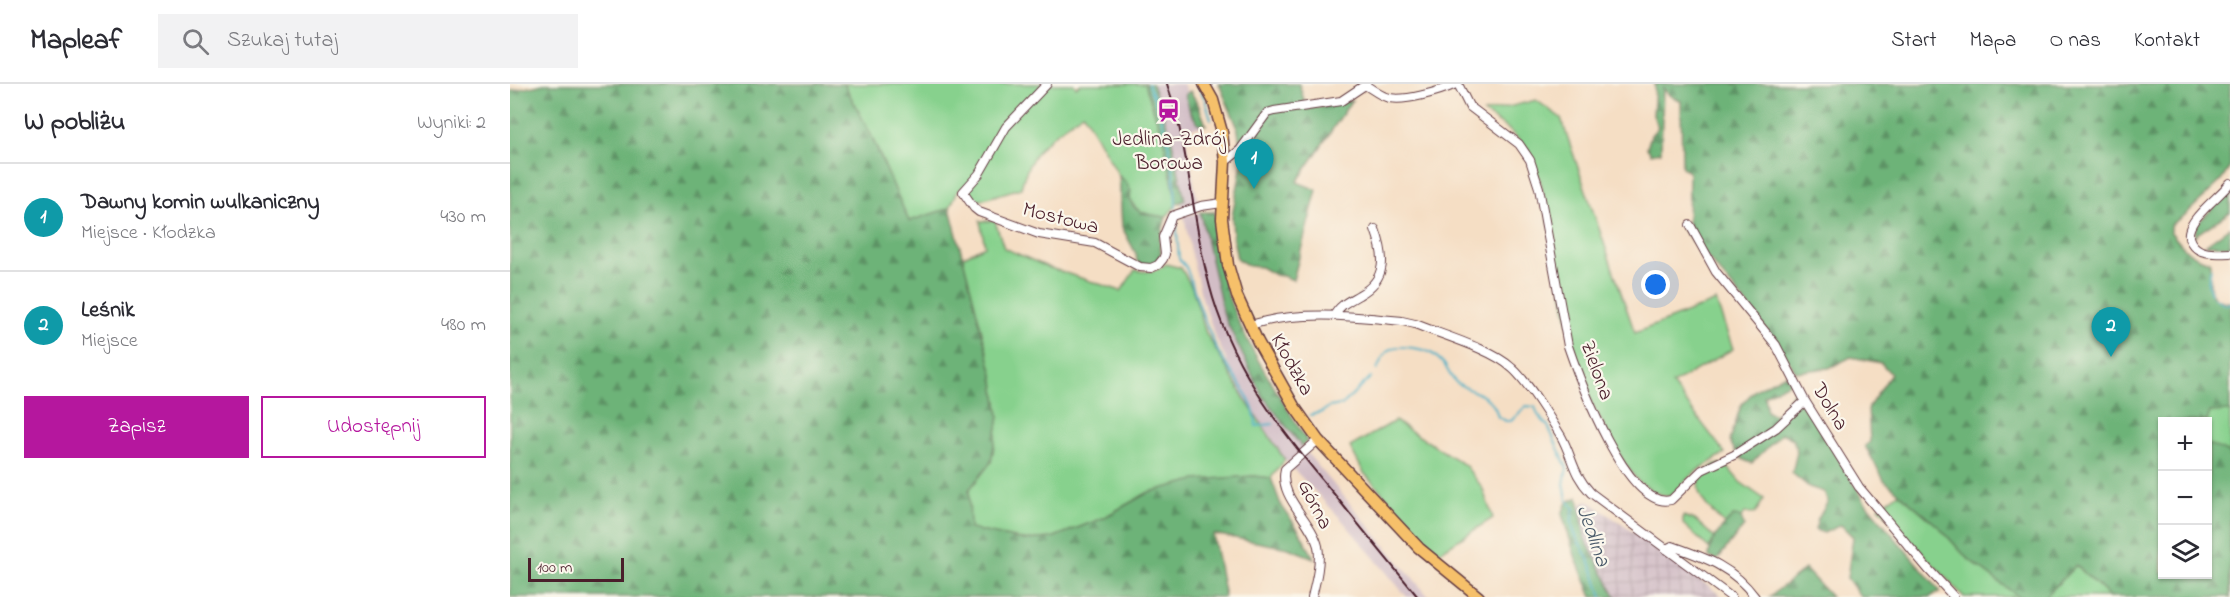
<!DOCTYPE html>
<html lang="pl">
<head>
<meta charset="utf-8">
<style>
	body { margin:0; font-family:"Indie Flower",sans-serif; background:#f2f2f3; color:#2b2b33 }
	.controls { position:absolute; right:18px; bottom:18px; display:grid; overflow:hidden; border-radius:0px; box-shadow:0 2px 4px #0004 }
	.controls button { width:54px; height:54px; display:grid; place-items:center; padding:0; border:0; border-bottom:2px solid #e1e1e2; background:#fff; color:#2b2b33; font:30px sans-serif }
	.scale { position:absolute; left:18px; bottom:15px; width:96px; box-sizing:border-box; padding-left:6px; border:3px solid #4a1f2b; border-top:0; font-size:16px; line-height:21px; white-space:nowrap; color:#4a1f2b; -webkit-text-stroke:4px #fbf7ec; paint-order:stroke }
	.you { position:absolute; left:1146px; top:201px; width:21px; height:21px; margin:-15px; border:4px solid #fff; border-radius:50%; background:#1a73e8; box-shadow:0 0 0 9px #1a73e833 }
	.badge { display:grid; place-items:center; width:39px; height:39px; border-radius:50%; background:#b5179e; color:#fff; font-size:20px; font-weight:700 }
	.pin { position:absolute; translate:-50% -50px; filter:drop-shadow(0 2px 3px #0008) }
	.pin::after { content:''; position:absolute; top:32px; width:21px; height:18px; background:inherit; clip-path:polygon(0 0,100% 0,50% 100%) }
	.list { margin:0; padding:0; list-style:none }
	h2 { display:flex; justify-content:space-between; align-items:center; height:78px; margin:0; padding:0 24px; font-size:26px }
	h2 small { font-size:20px; font-weight:400; color:#7c7c81 }
	.list li { display:grid; grid-template-columns:39px 1fr auto; gap:18px; align-items:center; box-sizing:border-box; height:108px; padding:0 24px; border-top:2px solid #e1e1e2 }
	.list b { display:block; font-size:22px; white-space:nowrap }
	.list p { margin:0; font-size:20px; white-space:nowrap; color:#7c7c81 }
	.list em { font-size:20px; font-style:normal; color:#7c7c81 }
	.actions { display:flex; gap:12px; padding:18px 24px }
	.actions a { flex:1; padding:14px 0; border:2px solid #b5179e; border-radius:0px; text-align:center; font-size:21px; color:#b5179e }
	.actions .main { background:#b5179e; color:#fff }
	.icon { flex:none; width:33px; height:33px; fill:none; stroke:currentColor; stroke-width:2; stroke-linecap:round; stroke-linejoin:round }
	.map { position:relative; flex:none; width:1720px; height:513px; overflow:hidden }
	header { display:flex; align-items:center; gap:36px; box-sizing:border-box; height:84px; padding:0 30px; background:#fff; border-bottom:2px solid #e1e1e2 }
	header strong { font-size:28px }
	nav { display:flex; gap:33px; margin-inline-start:auto; font-size:21px }
	.search { width:420px; height:54px; background:#f2f2f3; display:flex; align-items:center; gap:15px; box-sizing:border-box; padding:0 21px; border-radius:0px; color:#7c7c81; font-size:22px }
	main { display:flex }
	aside { flex:1; background:#fff }
	.map>svg:first-child { display:block }
	.industrial { fill:url(#industrial-grid) }
	.railway { fill:#d2bdc6 }
	.grass { fill:#87d18d; stroke:#68785c; stroke-width:1.5 }
	.forest { fill:url(#forest-firs); stroke:#5c6952; stroke-width:1.5 }
	.lines { fill:none; stroke-linecap:round; stroke-linejoin:round }
	.stream { stroke:#47afc6; stroke-width:2 }
	.minor-casing { stroke:#643c42; stroke-width:10 }
	.major-casing { stroke:#643c42; stroke-width:13 }
	.minor { stroke:#fff; stroke-width:8 }
	.major { stroke:#f6c06b; stroke-width:10 }
	.rail { stroke:#4a1f2b; stroke-width:2 }
	.labels { text-anchor:middle; stroke-width:4.5; stroke-linejoin:round; paint-order:stroke }
	.poi-label { font-size:21px; fill:#4a1f2b; stroke:#fbf7ec }
	.street-label { font-size:21px; fill:#4a1f2b; stroke:#fbf7ec }
	.water-label { font-size:22px; font-style:italic; fill:#495969; stroke:#fbf7ec }
</style>
</head>
<body>
<header>
<strong>Mapleaf</strong>
<div class="search"><svg class="icon" aria-label="search" viewBox="0 0 24 24"><circle cx="10" cy="10" r="6"/><path d="M15 15l6 6"/></svg>Szukaj tutaj</div>
<nav><a>Start</a><a>Mapa</a><a>O nas</a><a>Kontakt</a></nav>
</header>
<main>
<aside>
<h2>W pobliżu<small>Wyniki: 2</small></h2>
<ul class="list">
<li><span class="badge" style="background:#0f9aa8">1</span><div><b>Dawny komin wulkaniczny</b><p>Miejsce · Kłodzka</p></div><em>430 m</em></li>
<li><span class="badge" style="background:#0f9aa8">2</span><div><b>Leśnik</b><p>Miejsce</p></div><em>480 m</em></li>
</ul>
<div class="actions"><a class="main">Zapisz</a><a>Udostępnij</a></div>
</aside>
<div class="map">
<svg width="1720" height="513" viewBox="0 0 1720 513">
	<defs>
		<pattern id="industrial-grid" width="8" height="8" patternUnits="userSpaceOnUse" patternTransform="scale(1.5)"><rect width="8" height="8" fill="#d2bdc6"/><path d="M0 4h8M4 0v8" fill="none" stroke="#b6a2aa"/></pattern>
		<pattern id="forest-firs" width="22" height="20" patternUnits="userSpaceOnUse" patternTransform="scale(1.5)"><rect width="22" height="20" fill="#6db378"/><path d="M5 1l3.5 6h-7zM16 11l3.5 6h-7z" fill="#5c9163"/></pattern>
	</defs>
	<rect width="100%" height="100%" fill="#fbf7ec"/>
	<filter id="ink" filterUnits="userSpaceOnUse"><feTurbulence type="fractalNoise" baseFrequency=".0167" numOctaves="2"/><feDisplacementMap in="SourceGraphic" scale="12" xChannelSelector="R" yChannelSelector="G"/><feConvolveMatrix kernelMatrix="1 2 1 2 8 2 1 2 1" color-interpolation-filters="sRGB"/></filter>
	<filter id="wash" filterUnits="userSpaceOnUse"><feTurbulence type="fractalNoise" baseFrequency=".008" numOctaves="4" result="noise"/><feDisplacementMap in="SourceGraphic" scale="24" xChannelSelector="R" yChannelSelector="G"/><feGaussianBlur stdDeviation="1.35" result="paint"/><feColorMatrix in="noise" values="0 0 0 0 0 0 0 0 0 0 0 0 0 0 0 0 0 1.4 0 .05"/><feComposite in="paint" operator="in"/></filter>
	<g filter="url(#wash)">
		<rect width="100%" height="100%" fill="#f5dec4"/>
		<!-- industrial -->
		<path class="industrial" d="M1077,416L1152,468L1213,513H1101L1065,435L1067,424Z"/>
		<!-- railway -->
		<path class="railway" d="M622,0H673L693,42L674,46L688,119L672,123L667,100Z
			M690,128L714,232L752,311L792,363L919,513H897L832,436L774,375L735,315L705,252L691,211L681,168L674,132Z"/>
		<!-- grass -->
		<path class="grass" d="M334,0H564L566,3L571,0H635L654,57L667,120L656,133C638,131 623,130 618,109C617,101 616,98 609,92L573,29C542,52 520,64 511,104L464,118L456,101L447,108L440,124L399,138L360,49Z
			M1026,16L1051,34L1125,249L1206,217L1223,265L1162,300L1215,369L1185,388L1159,413L1144,408L1127,396L1114,378L1081,318L1064,268L1031,99L1018,65L998,45L974,29Z
			M470,137H485L494,164L540,184L611,207L625,186C638,189 646,188 656,180L671,184L682,203L696,249L735,315L775,376L761,394L743,392L639,408L593,434L542,454L514,456L459,445V406L481,378L489,332L483,291L452,173L475,162Z
			M1700,327H1720V513L1698,490V338H1652L1698,333Z
			M885,337L955,381L972,403L983,434L928,469L854,389L840,363Z
			M1205,380H1215L1230,398L1254,415L1245,429H1235L1231,433H1223L1215,441C1195,420 1172,402 1205,380Z
			M1389,409L1429,443L1457,474L1509,513H1454L1369,423Z
			M1173,432L1185,436L1205,454L1199,464L1173,440Z
			M1566,481L1600,513H1535Z"/>
		<!-- forest -->
		<path class="forest" d="M34,0H334L360,49L399,137L440,124L483,291L489,332L481,378L459,406L460,445L514,456L542,454L593,434L639,408L685,396L743,392L761,394L771,421L790,448L804,474L778,464L703,450L715,513H0V7Z
			M635,0H642L660,49L675,116L667,120L654,57Z
			M709,0H789L797,25L842,16L787,98L807,106L783,196L773,192L765,191L751,183L739,182L727,175L723,154L722,132L733,75L727,42Z
			M1145,0H1720V83L1711,97L1674,132L1660,141V147C1671,161 1681,175 1700,177C1702,195 1692,218 1720,218V327L1700,328L1697,337L1652,338V490H1698V360L1720,369V513H1600L1566,481L1535,513H1509L1457,474L1429,443L1374,396L1355,362L1360,358L1358,324L1381,290L1371,279L1341,273L1319,284L1286,288C1253,237 1213,191 1173,146L1178,144L1179,89L1172,83L1171,17L1160,12L1153,4L1151,68L1141,70L1137,64L1141,51L1148,43L1143,31Z
			M680,7L688,20L696,41L688,39L680,28L675,10Z
			M609,92L616,98L621,107C615,129 641,131 656,133L650,155L651,173L641,184L627,178L626,170L612,143Z
			M1720,107V128L1684,152L1687,140Z
			M690,128H705C709,163 711,200 726,232C745,276 773,316 797,357L792,363L752,311L714,232Z
			M1720,143V162L1695,161Z
			M1276,290L1281,298L1254,311L1257,328L1266,331L1285,306L1291,311L1355,418L1430,507L1420,513H1351L1337,494L1343,453L1331,441L1314,449L1305,446L1308,435L1318,417L1314,408L1299,403L1282,389L1287,368L1283,355L1272,349L1242,379C1230,376 1225,369 1220,357L1231,321L1245,306Z
			M1068,413L1075,455L1106,513H1082L1066,475L1052,430L1057,418Z
			M1223,432L1231,433L1234,442L1207,476L1199,473C1199,457 1212,443 1223,432Z
			M1295,485L1321,513H1259Z"/>
		<g class="lines">
			<!-- stream -->
			<path class="stream" d="M638,0C656,39 665,81 666,124
				M687,0L695,15L701,35
				M666,136L669,175L676,183C686,210 694,239 707,265C719,290 746,313 746,342L763,340
				M1701,209L1698,200L1701,184
				M1703,213L1715,220L1720,219
				M867,286C870,278 874,268 883,264C889,261 914,265 919,268C924,270 930,276 934,280C938,286 941,295 947,299C965,310 983,310 988,333L996,337H1001L1016,322L1025,323L1028,331L1038,342L1057,384L1054,400L1057,416L1064,424C1056,444 1071,459 1079,477C1085,488 1088,501 1092,513
				M800,331L812,328L819,323L832,321L861,293"/>
		</g>
	</g>
	<g filter="url(#ink)">
		<g class="lines">
			<defs>
				<path id="minor" d="M537,0L496,43L469,90L453,108L464,124L469,128L529,150L585,159L630,183L641,184L648,181L653,175L655,170L653,153L662,132L691,122L712,119
					M948,0L959,22L1009,60L1020,76L1029,104L1058,262C1069,294 1117,427 1161,416L1192,386L1224,371L1266,344L1295,317
					M715,78L730,66L757,29L764,27L831,17L855,1C862,5 869,11 876,13C892,19 931,7 946,0
					M1720,99C1709,114 1669,140 1681,158C1689,172 1706,169 1720,169
					M1180,141L1206,188L1266,261L1295,317L1349,403L1418,485L1444,513
					M824,232C829,221 839,217 849,211C878,195 875,172 865,145
					M740,241C789,226 842,232 892,237L905,240C932,251 982,265 1002,284C1017,297 1041,335 1051,352C1063,374 1062,389 1081,409L1221,513
					M1156,465L1162,462C1196,474 1223,483 1245,513
					M802,513C806,497 811,478 808,462C801,435 768,413 775,385L808,356"/>
				<path id="major" d="M694,0L703,16L712,48L715,78L712,135L718,181L727,212L748,258L784,322L808,356L909,464L969,513"/>
			</defs>
			<!-- minor casing -->
			<use href="#minor" class="minor-casing"/>
			<!-- major casing -->
			<use href="#major" class="major-casing"/>
			<!-- minor -->
			<use href="#minor" class="minor"/>
			<!-- major -->
			<use href="#major" class="major"/>
			<!-- rail -->
			<path class="rail" d="M657,0C681,69 682,144 703,214C726,290 774,350 824,410C852,445 880,479 908,513"/>
		</g>
	</g>
	<!-- icons -->
	<defs>
		<symbol id="station-bare" viewBox="-9 -9 18 18"><path d="M-3-6H3Q5-6 5-4V2Q5 4 3 4L4.5 6H3L1.5 4h-3L-3 6H-4.5L-3 4Q-5 4-5 2V-4Q-5-6-3-6ZM-3.5-4v3h7v-3ZM-3.5 1v1.5H-2V1ZM2 1v1.5H3.5V1Z" fill="#b5179e" stroke="#fbf7ec" stroke-width="2.5" paint-order="stroke"/></symbol>
	</defs>
	<g fill-rule="evenodd">
		<use href="#station-bare" x="642" y="10" width="33" height="33"/>
	</g>
	<g class="labels">
		<!-- poi labels -->
		<g class="poi-label">
			<text x="659" y="61">Jedlina-Zdrój<tspan x="659" dy="24">Borowa</tspan></text>
		</g>
		<!-- street labels -->
		<g class="street-label">
			<text transform="translate(551 133) rotate(14)" y="7">Mostowa</text>
			<text transform="translate(783 280) rotate(61)" y="7">Kłodzka</text>
			<text transform="translate(1088 286) rotate(70)" y="7">Zielona</text>
			<text transform="translate(1321 322) rotate(59)" y="7">Dolna</text>
			<text transform="translate(806 420) rotate(63)" y="7">Górna</text>
		</g>
		<!-- water labels -->
		<g class="water-label">
			<text transform="translate(1085 451) rotate(71)" y="8">Jedlina</text>
		</g>
	</g>
</svg>
<div class="controls">
<button>+</button>
<button>−</button>
<button><svg class="icon" aria-label="layers" viewBox="0 0 24 24"><path d="M12 4l9 5-9 5-9-5zM3 14l9 5 9-5"/></svg></button>
</div>
<div class="scale">100 m</div>
<div class="you"></div>
<div class="pin badge" style="left:744px;top:105px;background:#0f9aa8">1</div>
<div class="pin badge" style="left:1601px;top:273px;background:#0f9aa8">2</div>
</div>
</main>
</body>
</html>
